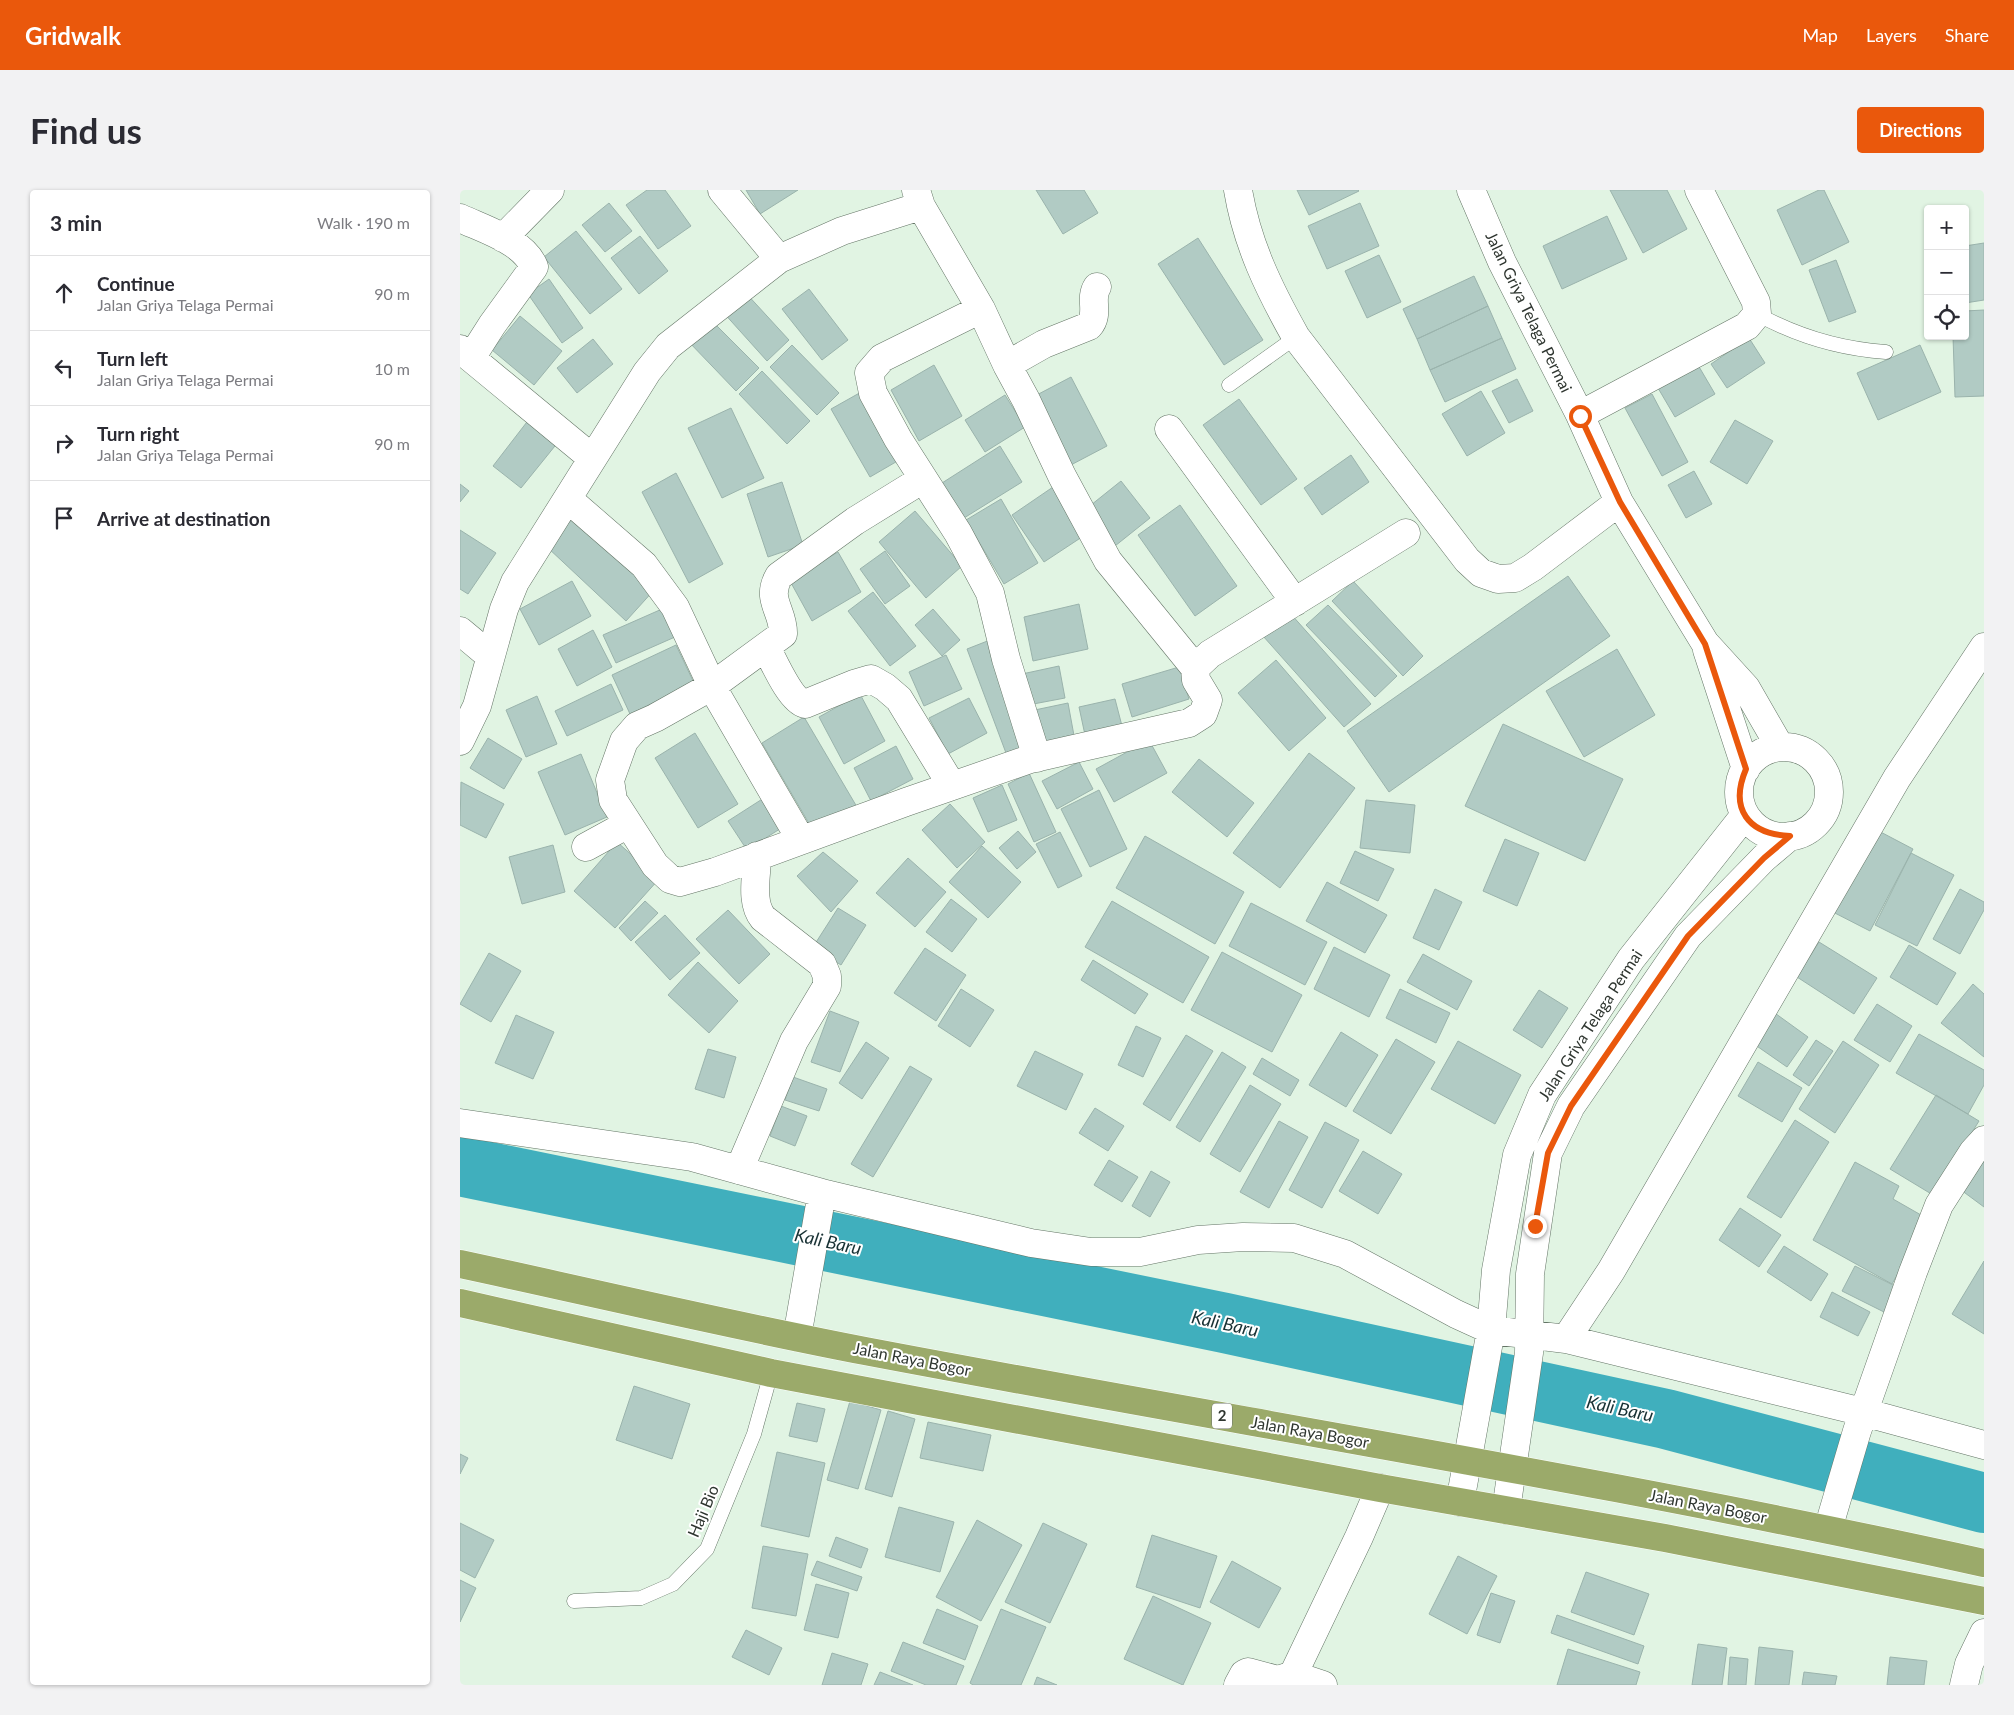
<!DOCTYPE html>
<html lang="en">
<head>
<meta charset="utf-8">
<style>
	body { margin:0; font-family:Lato,sans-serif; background:#f2f2f3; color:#2b2b33 }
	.controls { position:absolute; right:15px; top:15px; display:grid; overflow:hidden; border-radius:5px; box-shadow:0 1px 4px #0004 }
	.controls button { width:45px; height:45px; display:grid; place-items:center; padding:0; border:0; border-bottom:1px solid #e1e1e2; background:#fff; color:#2b2b33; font:25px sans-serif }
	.stop { position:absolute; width:15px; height:15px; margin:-11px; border:4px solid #ea580c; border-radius:50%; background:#fff }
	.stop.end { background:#ea580c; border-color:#fff; box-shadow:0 1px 5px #0008 }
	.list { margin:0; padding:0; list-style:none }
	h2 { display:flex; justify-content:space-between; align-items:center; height:65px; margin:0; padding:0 20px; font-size:21px }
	h2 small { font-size:16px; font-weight:400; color:#7c7c81 }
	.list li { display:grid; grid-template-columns:32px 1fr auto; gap:15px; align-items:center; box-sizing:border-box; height:75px; padding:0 20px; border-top:1px solid #e1e1e2 }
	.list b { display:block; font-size:19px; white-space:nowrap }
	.list p { margin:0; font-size:16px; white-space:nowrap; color:#7c7c81 }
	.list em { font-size:16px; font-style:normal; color:#7c7c81 }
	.icon { flex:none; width:28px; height:28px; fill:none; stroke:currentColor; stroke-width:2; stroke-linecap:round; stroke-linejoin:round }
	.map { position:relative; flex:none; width:1524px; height:1495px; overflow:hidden; border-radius:5px }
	header { display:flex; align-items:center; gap:30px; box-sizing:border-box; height:70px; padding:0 25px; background:#ea580c; color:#fff }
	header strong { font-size:24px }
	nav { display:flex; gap:28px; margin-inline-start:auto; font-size:18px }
	.intro { display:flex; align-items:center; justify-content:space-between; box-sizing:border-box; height:120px; padding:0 30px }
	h1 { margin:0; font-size:35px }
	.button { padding:12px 22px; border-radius:5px; background:#ea580c; color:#fff; font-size:18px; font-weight:700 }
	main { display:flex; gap:30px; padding:0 30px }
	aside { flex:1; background:#fff; border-radius:5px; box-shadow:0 1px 4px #0004 }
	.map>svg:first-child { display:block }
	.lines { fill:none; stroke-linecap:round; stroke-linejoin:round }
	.river { stroke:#40afbd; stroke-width:60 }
	.building { fill:#b1cbc4; stroke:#9ab3ac }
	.service-casing { stroke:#647566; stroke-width:15 }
	.minor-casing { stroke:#647566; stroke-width:29 }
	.trunk-casing { stroke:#fff; stroke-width:29 }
	.service { stroke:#fff; stroke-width:14 }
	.minor { stroke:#fff; stroke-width:28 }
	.trunk { stroke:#9baa6a; stroke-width:28 }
	.route { stroke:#ea580c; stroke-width:6 }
	.labels { text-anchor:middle; stroke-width:4; stroke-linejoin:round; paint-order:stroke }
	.shield { fill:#fff; stroke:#6d726e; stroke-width:1 }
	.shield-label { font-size:15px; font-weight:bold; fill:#2f3630 }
	.street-label { font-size:16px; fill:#2f3630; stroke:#fff }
	.water-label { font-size:18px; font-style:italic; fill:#183134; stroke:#fff }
</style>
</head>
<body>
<header>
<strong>Gridwalk</strong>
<nav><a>Map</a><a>Layers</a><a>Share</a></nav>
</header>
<div class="intro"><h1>Find us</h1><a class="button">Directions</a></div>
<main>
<aside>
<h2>3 min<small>Walk · 190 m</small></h2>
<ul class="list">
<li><svg class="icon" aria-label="ahead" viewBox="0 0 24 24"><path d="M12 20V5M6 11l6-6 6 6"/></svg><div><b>Continue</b><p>Jalan Griya Telaga Permai</p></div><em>90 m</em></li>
<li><svg class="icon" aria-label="left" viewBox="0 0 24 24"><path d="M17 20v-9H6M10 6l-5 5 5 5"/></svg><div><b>Turn left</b><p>Jalan Griya Telaga Permai</p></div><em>10 m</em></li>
<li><svg class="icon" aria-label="right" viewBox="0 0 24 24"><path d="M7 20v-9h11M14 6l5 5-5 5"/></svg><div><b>Turn right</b><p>Jalan Griya Telaga Permai</p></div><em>90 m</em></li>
<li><svg class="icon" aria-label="arrive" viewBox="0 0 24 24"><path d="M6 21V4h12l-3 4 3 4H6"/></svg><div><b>Arrive at destination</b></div></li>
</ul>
</aside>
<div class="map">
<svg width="1524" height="1495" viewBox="0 0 1524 1495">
	<rect width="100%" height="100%" fill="#e1f4e3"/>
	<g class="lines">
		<!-- river -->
		<path class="river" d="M0,976L765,1133L1206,1229L1524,1313"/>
	</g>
	<!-- building -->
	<path class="building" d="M187,0H205L231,36L198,59L166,15Z
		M286,0H338L300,24Z
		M576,0H624L638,23L603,44Z
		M837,0H898L899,1L849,25Z
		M1150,0H1207L1227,39L1183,63Z
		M1359,0H1364L1389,52L1342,75L1317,20Z
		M149,13L172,41L145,62L122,35Z
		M900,13L919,56L867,79L848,36Z
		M1147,26L1167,69L1102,99L1083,56Z
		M116,41L162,99L130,124L84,67Z
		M180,46L208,81L179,104L151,68Z
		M738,48L803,150L764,175L698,74Z
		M1524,53V110L1505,113V56Z
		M919,65L941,112L907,128L885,81Z
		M1376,70L1396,122L1369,132L1349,80Z
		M1014,86L1028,116L957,149L943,119Z
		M89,89L123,138L102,153L68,104Z
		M349,99L388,150L362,170L322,119Z
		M284,101L329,150L307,171L262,121Z
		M1028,116L1042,148L970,180L957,149Z
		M1524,120V206L1495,207L1493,146H1505V121Z
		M60,126L102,161L74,195L32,160Z
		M250,129L299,178L276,201L228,151Z
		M1042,148L1056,179L985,212L970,180Z
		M1289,148L1305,173L1267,198L1251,174Z
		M133,149L153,174L117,203L97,178Z
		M332,155L379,203L357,225L310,177Z
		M1460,155L1481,202L1418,230L1397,183Z
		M474,175L502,226L459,251L431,200Z
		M1238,175L1255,204L1215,227L1198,198Z
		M302,181L350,231L327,254L279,204Z
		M611,187L647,256L607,277L571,208Z
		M1057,189L1073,221L1049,233L1032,201Z
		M403,201L441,269L410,287L371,219Z
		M1021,201L1045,243L1007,266L982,224Z
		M1192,204L1228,272L1202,286L1165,218Z
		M545,205L565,237L525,262L505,230Z
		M779,209L837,289L801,315L743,235Z
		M271,218L304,288L262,308L228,238Z
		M70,228L99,251L61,298L33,276Z
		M1275,230L1313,251L1287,294L1250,272Z
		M540,256L562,292L504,328L482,293Z
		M891,265L909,292L862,325L844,298Z
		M1234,281L1252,314L1226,328L1208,295Z
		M216,283L263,374L229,393L182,302Z
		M661,291L690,328L655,356L626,319Z
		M322,292L343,355L308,367L287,304Z
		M0,294L9,301L0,312Z
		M593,297L625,345L584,372L552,325Z
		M541,309L578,373L544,394L506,330Z
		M720,315L777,396L735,426L678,345Z
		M455,321L502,376L466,408L419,352Z
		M115,326L195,399L166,431L87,357Z
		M0,340L36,363L8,404L0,399Z
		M425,361L450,396L425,414L400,379Z
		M378,362L401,402L352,431L330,391Z
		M1108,386L1150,446L929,602L887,541Z
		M112,391L131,426L79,455L60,419Z
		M893,391L963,466L943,486L872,411Z
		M413,402L456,456L430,476L388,421Z
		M619,414L628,459L573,471L564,427Z
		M868,415L937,486L915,507L846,435Z
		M202,419L215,447L156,473L143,445Z
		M473,419L500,450L482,466L455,435Z
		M830,423L911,514L884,537L803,446Z
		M133,440L152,477L117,496L98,459Z
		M530,450L569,555L546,563L507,459Z
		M216,455L234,493L170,524L152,485Z
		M1157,459L1195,525L1124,567L1086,501Z
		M486,465L502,499L464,516L449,482Z
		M816,470L866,528L829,561L778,503Z
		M599,476L605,508L568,515L562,484Z
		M719,477L729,509L672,527L662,494Z
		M151,494L163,520L107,546L95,521Z
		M400,504L425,551L384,574L359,527Z
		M77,506L97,554L66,567L46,520Z
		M509,508L527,543L488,564L469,528Z
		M655,509L662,536L625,545L619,517Z
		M608,513L615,551L577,557L570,521Z
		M344,527L397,617L354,642L302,553Z
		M1043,534L1163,589L1125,671L1005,616Z
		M235,543L278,614L238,638L195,568Z
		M28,548L62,569L44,599L10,578Z
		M689,550L707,583L654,612L636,579Z
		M436,556L453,589L411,611L394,578Z
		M849,563L895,598L820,698L773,663Z
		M121,564L147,627L105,645L78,582Z
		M739,569L794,613L767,647L712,602Z
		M619,572L633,599L597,619L582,591Z
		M569,583L596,642L574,652L548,594Z
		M1,592L44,614L26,648L0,635Z
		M542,595L557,630L528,642L513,608Z
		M639,600L667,659L630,677L601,619Z
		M307,606L326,635L287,660L268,631Z
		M906,610L955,615L950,663L900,658Z
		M490,614L525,652L497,678L462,640Z
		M1413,638L1453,659L1410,741L1369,720Z
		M558,641L576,662L557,679L539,658Z
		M600,642L622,686L598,698L576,654Z
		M685,646L784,702L755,754L656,698Z
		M1045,649L1079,663L1057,716L1023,701Z
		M157,652L199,689L155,738L114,701Z
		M93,655L105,702L62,714L49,667Z
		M522,656L561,692L528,728L489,692Z
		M895,661L934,679L918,711L880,693Z
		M363,662L398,691L371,722L337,686Z
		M1451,663L1494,685L1457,756L1415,735Z
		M448,668L486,702L455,737L416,703Z
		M867,692L927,725L905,763L846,731Z
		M975,699L1002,712L979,760L953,748Z
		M1500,699L1524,712V720L1500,764L1473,749Z
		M491,709L517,729L492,762L466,742Z
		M185,711L198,723L171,751L159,738Z
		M652,711L749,767L723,813L625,757Z
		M791,713L867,752L845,795L769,756Z
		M378,718L406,735L381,775L353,757Z
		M268,720L310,764L279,794L236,749Z
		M205,725L240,763L210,790L175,752Z
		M1359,752L1417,788L1394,824L1337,787Z
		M1449,755L1496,783L1477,815L1430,787Z
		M874,757L930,785L909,827L854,799Z
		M465,758L506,785L476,831L434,803Z
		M762,762L842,805L812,862L731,820Z
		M29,763L61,781L31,832L0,814Z
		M963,764L1012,791L997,820L947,792Z
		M633,770L688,804L675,824L621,790Z
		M238,772L278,811L249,843L208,805Z
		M1513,794L1524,804V867L1481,833Z
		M501,799L534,820L510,857L478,836Z
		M940,799L990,823L976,853L926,828Z
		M1079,800L1108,818L1082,858L1053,840Z
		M1417,814L1452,836L1430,872L1394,850Z
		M370,821L399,832L380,882L351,872Z
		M1312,821L1348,847L1327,877L1291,852Z
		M56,825L94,842L73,889L35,873Z
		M676,836L701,848L683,887L658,875Z
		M881,842L918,865L886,917L849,895Z
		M1459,844L1524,880V895L1508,924L1436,883Z
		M726,845L753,861L710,931L683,914Z
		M936,849L975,872L931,944L893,921Z
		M1356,850L1373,861L1349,896L1333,885Z
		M998,851L1061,885L1035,934L971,899Z
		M1383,851L1419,875L1375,943L1339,919Z
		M406,852L429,868L402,909L379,893Z
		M248,859L276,867L264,908L235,899Z
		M575,861L623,884L606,920L557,896Z
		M762,862L786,877L740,952L716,937Z
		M802,868L839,890L830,906L793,884Z
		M1298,872L1342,898L1322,932L1278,906Z
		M450,876L472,889L413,987L391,974Z
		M333,887L367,899L359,921L325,910Z
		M790,895L821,914L780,982L750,964Z
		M1476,905L1519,931L1473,1005L1430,979Z
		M321,916L347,926L335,956L310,946Z
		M635,918L664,936L648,961L619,943Z
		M1335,930L1369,952L1321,1028L1287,1007Z
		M819,931L848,947L809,1018L780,1002Z
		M865,932L899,950L862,1018L829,1000Z
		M903,961L942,984L918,1024L879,1001Z
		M649,970L678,987L662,1012L634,995Z
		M1522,971L1524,972V1017L1501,1000Z
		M1395,972L1439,996L1433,1009L1468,1029L1432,1094L1353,1050Z
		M691,981L710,992L690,1027L672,1016Z
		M1280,1018L1321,1045L1299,1077L1259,1050Z
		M1324,1056L1368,1084L1351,1111L1307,1082Z
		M1524,1071V1144L1492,1124Z
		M1395,1076L1439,1098L1426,1123L1382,1101Z
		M1372,1102L1410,1122L1398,1146L1360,1127Z
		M174,1196L230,1214L212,1269L156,1250Z
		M390,1211L421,1220L398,1299L367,1290Z
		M337,1213L365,1219L357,1252L329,1246Z
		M428,1221L455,1229L432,1307L405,1299Z
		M468,1232L531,1245L523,1281L460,1268Z
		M317,1262L365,1273L349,1347L301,1336Z
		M0,1264L8,1268L0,1284Z
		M439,1317L494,1332L480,1382L425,1367Z
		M517,1330L562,1355L521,1431L476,1407Z
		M0,1333L34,1350L15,1388L0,1380Z
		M583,1333L627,1354L590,1433L545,1412Z
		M692,1345L757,1366L740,1418L676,1397Z
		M376,1347L408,1359L401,1378L369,1366Z
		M303,1356L348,1364L336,1426L292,1418Z
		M998,1366L1037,1386L1007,1444L969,1424Z
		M357,1371L402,1387L397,1401L351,1385Z
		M772,1371L821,1398L799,1438L750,1412Z
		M1126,1382L1189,1404L1174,1445L1111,1422Z
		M0,1390L16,1398L0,1432Z
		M356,1394L389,1403L378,1448L344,1440Z
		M1031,1403L1055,1411L1040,1453L1017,1445Z
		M693,1406L751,1433L723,1495L664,1469Z
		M477,1419L518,1436L505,1470L463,1453Z
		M541,1419L586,1437L561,1495H513L510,1493Z
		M1097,1425L1184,1456L1178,1474L1091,1443Z
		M286,1440L322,1458L309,1485L272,1467Z
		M443,1452L504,1476L496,1495H466L431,1481Z
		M1238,1454L1267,1458L1262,1495H1232Z
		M1299,1457L1333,1461L1329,1495H1295Z
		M1108,1459L1180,1482L1176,1495H1097Z
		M372,1463L408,1474L401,1495H362Z
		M1270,1467L1288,1469L1286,1495H1268Z
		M1430,1467L1467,1471L1464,1495H1427Z
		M420,1482L453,1495H414Z
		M1344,1482L1377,1486L1375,1495H1342Z
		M577,1487L597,1495H574Z"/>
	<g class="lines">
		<defs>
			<path id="service" d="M1297,124C1337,146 1381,159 1426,162
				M769,195L836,147
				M114,1411L181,1408L213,1394L247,1359L294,1244L311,1183"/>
			<path id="minor" d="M262,0L319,69
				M456,0L461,16L521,119L547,175L566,210L602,286L648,371L735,478L736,490L748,510L743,524L729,533L570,569L446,612L255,682L220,692L210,689L195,675L153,610L150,590L164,551L177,536L195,528L252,496L323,444C324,421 305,410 319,386L395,331L463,289
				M778,0C787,54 809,99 836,147L1007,370L1021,383L1038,389L1055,388L1073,377L1159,312
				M1011,0L1042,72L1120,225L1159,312L1245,453L1286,498L1320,557
				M0,28C23,39 64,51 74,77L32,135L11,168
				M43,48L90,0
				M521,119L422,168L409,183L413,203L438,249L498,343L530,403L546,469L577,568
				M0,159L132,268
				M547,175L584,154L629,136C640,124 629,109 637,97
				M1120,225L1287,136L1297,124L1296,112L1239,0
				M709,239L835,412
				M108,309L184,375L215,417L255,502L341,650
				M0,441L30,466
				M306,457C314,472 330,510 345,514L394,494L411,489L425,497L439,509L492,596
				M1247,460L1286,579
				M735,478L750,464L946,343
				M0,551L17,516L44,419L55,392L187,182L208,156L319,69L382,41L461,16
				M1279 602a45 45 0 1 1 90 0a45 45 0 1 1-90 0Z
				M126,657L168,634
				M0,933L232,967L362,1003L571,1053L631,1062H680L738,1050L783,1047L834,1048L885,1064L996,1124L1031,1140L1106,1149L1403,1222L1524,1255
				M279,980L334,851L367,796V786L362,774L303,728C290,712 297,685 297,666
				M337,1147L362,1003
				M1106,1149L1151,1081L1437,588L1524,457
				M1000,1312L1031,1140L1036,1080L1057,965L1082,905L1171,769L1285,625
				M1046,1320L1069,1163L1070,1084L1088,963L1111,916L1228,746L1304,668L1330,646
				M1368,1339L1397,1241L1453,1082L1479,1015L1513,962L1524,950
				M833,1485L863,1495
				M778,1495L784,1484L788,1482L818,1490L833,1485L899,1347L920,1298
				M1504,1495L1509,1474L1524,1443"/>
			<path id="trunk" d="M0,1074C135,1103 269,1135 405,1161C778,1232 1153,1291 1524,1373
				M0,1113L311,1183L920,1298L1205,1348L1524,1411"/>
		</defs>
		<!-- service casing -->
		<use href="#service" class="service-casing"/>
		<!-- minor casing -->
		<use href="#minor" class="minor-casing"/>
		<!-- trunk casing -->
		<use href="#trunk" class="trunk-casing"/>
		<!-- service -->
		<use href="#service" class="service"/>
		<!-- minor -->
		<use href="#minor" class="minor"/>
		<!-- trunk -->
		<use href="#trunk" class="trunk"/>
	</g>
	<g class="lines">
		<!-- route -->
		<path class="route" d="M1075,1036L1088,963L1111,916L1228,746L1304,668L1330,646C1288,644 1269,619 1286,579L1245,454L1160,312L1120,226"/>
	</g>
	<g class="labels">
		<!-- shield labels -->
		<rect class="shield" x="752" y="1213.5" width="20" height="25" rx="4"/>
		<g class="shield-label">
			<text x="762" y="1231">2</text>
		</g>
		<!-- street labels -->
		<g class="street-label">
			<text transform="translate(1069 122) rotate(64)" y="6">Jalan Griya Telaga Permai</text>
			<text transform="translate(1130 835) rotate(-57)" y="6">Jalan Griya Telaga Permai</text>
			<text transform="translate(452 1169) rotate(11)" y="6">Jalan Raya Bogor</text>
			<text transform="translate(850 1242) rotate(10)" y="6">Jalan Raya Bogor</text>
			<text transform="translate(1248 1316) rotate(11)" y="6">Jalan Raya Bogor</text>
			<text transform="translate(243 1321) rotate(-67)" y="6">Haji Bio</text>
		</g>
		<!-- water labels -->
		<g class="water-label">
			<text transform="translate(368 1052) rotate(12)" y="6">Kali Baru</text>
			<text transform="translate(765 1134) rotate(12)" y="6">Kali Baru</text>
			<text transform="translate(1160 1219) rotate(12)" y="6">Kali Baru</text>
		</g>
	</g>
</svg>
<div class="controls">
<button>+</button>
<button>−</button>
<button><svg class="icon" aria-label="locate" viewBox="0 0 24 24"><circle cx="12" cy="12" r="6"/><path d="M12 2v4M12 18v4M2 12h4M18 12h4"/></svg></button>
</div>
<div class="stop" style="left:1120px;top:226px"></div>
<div class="stop end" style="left:1075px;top:1036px"></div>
</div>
</main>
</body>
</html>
